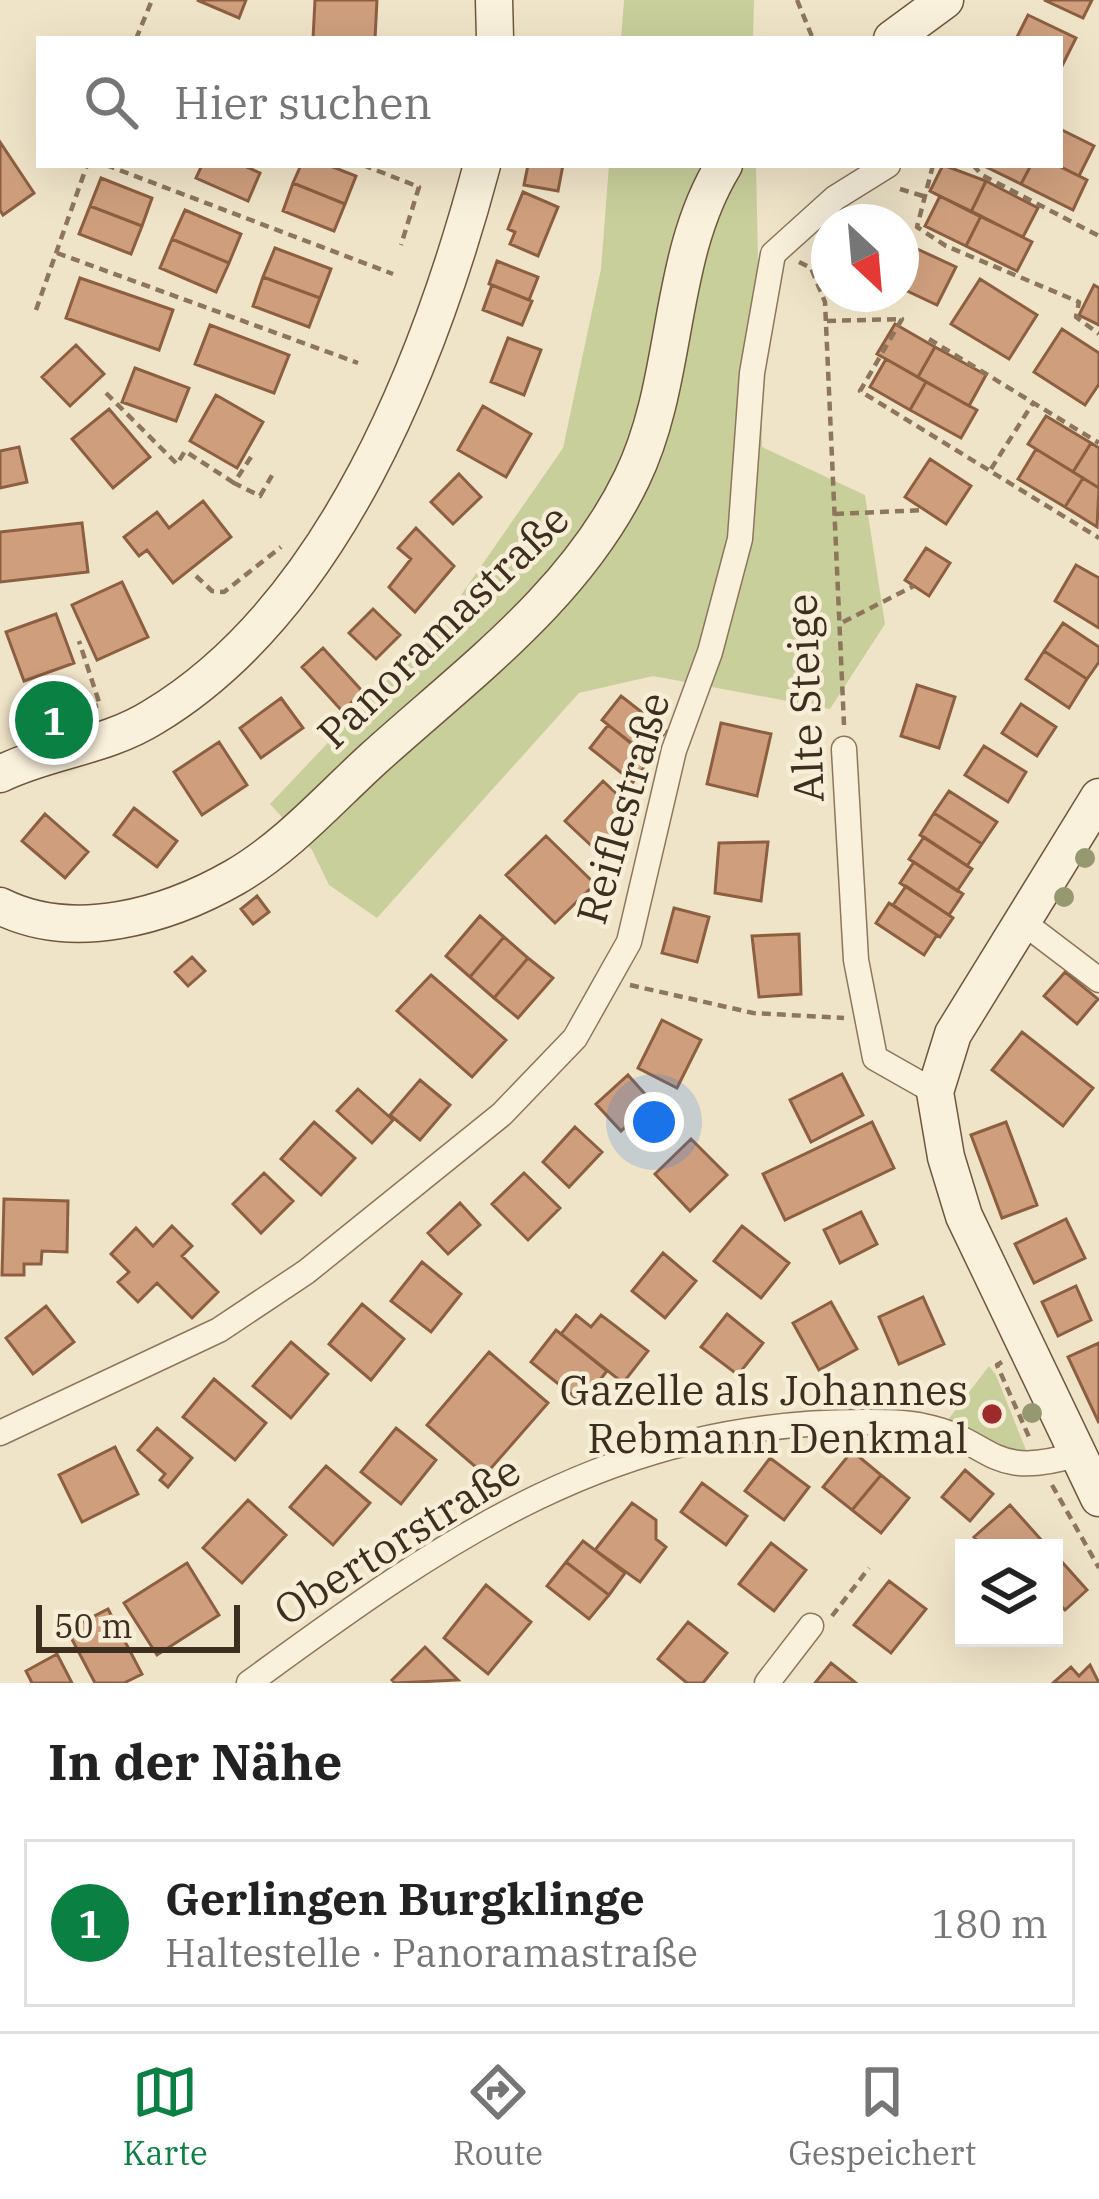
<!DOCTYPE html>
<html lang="de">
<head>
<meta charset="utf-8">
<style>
	body { margin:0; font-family:"IBM Plex Serif",serif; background:#f2f2f2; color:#222 }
	.controls { position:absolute; right:36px; bottom:36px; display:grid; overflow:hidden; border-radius:0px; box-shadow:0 12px 48px #0002 }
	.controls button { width:108px; height:108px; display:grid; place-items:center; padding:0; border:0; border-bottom:3px solid #e0e0e0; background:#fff; color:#222; font:60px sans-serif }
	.compass { position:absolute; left:811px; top:204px; width:108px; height:108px; border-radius:50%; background:#fff; box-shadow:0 12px 48px #0002; rotate:154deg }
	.scale { position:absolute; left:36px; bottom:30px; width:204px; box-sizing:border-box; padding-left:12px; border:6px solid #3d2e20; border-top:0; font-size:33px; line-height:42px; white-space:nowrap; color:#3d2e20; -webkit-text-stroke:9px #f7eed8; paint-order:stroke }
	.you { position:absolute; left:654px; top:1122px; width:42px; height:42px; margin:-30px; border:9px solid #fff; border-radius:50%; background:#1a73e8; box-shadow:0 0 0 18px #1a73e833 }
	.badge { display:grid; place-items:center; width:78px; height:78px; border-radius:50%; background:#0b8043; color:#fff; font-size:39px; font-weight:700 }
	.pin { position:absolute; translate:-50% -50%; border:6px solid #fff; box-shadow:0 3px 12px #0006 }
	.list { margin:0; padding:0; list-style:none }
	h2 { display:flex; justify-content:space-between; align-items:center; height:156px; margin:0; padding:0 48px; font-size:51px }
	h2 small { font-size:39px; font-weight:400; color:#767676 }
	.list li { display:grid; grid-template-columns:78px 1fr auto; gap:36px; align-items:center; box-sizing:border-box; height:168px; margin:0 24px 24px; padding:0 24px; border:3px solid #e0e0e0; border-radius:0px }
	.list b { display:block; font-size:45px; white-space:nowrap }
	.list p { margin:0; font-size:39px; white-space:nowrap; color:#767676 }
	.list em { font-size:39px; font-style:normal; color:#767676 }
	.icon { flex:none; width:66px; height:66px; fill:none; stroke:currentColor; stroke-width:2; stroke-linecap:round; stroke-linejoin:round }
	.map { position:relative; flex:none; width:1099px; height:1683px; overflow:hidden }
	.search { position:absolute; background:#fff; box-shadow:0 12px 48px #0002; left:36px; right:36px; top:36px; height:132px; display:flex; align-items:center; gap:30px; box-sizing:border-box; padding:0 42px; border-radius:0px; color:#767676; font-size:45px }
	.sheet { height:348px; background:#fff }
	nav { display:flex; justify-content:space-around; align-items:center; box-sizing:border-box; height:168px; border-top:3px solid #e0e0e0; background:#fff; font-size:33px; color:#767676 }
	nav a { display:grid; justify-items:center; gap:6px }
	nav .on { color:#0b8043 }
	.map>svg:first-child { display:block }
	.green { fill:#c9cf9b }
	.building { fill:#cf9f7d; stroke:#8d5f41; stroke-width:3 }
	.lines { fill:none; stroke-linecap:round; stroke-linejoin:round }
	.minor-casing { stroke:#8d765c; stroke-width:27 }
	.secondary-casing { stroke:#6f573f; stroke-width:39 }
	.path { stroke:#8d765c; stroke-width:4.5; stroke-dasharray:9 6; stroke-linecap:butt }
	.minor { stroke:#faf1dc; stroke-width:24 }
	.secondary { stroke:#faf1dc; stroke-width:36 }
	.tree { fill:#96986f }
	.poi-dot { fill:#9e2a2b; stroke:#f7eed8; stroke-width:4.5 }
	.labels { text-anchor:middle; stroke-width:9; stroke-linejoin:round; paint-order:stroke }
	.street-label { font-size:42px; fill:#3d2e20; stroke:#f7eed8 }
	.poi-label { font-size:42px; fill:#3d2e20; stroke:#f7eed8; text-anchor:end }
</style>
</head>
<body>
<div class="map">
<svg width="1099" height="1683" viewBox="0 0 1099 1683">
	<rect width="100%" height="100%" fill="#f0e4c8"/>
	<!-- green -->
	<path class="green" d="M624,0H754L753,39H621Z
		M609,165H756L762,447L865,495L885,624L830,709L653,676L579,693L377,918L329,885L312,850L270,804L443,621L563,448L601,269Z
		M989,1366L996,1375L1026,1450L1010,1452L947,1421Z"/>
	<!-- building -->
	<path class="building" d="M197,0H246L239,18Z
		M315,0H377L375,39H313Z
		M1044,0H1092L1083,18Z
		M1028,15L1076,38L1060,70V39H1016Z
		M1060,129L1094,146L1079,176L1057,165Z
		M0,142L34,193L3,215L0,210Z
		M202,165H242L260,173L248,201L196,178Z
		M301,165H328L356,176L345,204L293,183Z
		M528,165H563L558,191L524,185Z
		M943,165L986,181L971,212L930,191Z
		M982,165H1031L1021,184Z
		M1031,165H1057L1087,180L1073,210L1021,184Z
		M101,178L152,198L142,226L90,206Z
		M986,181L1038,208L1023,237L971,212Z
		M293,183L345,204L334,231L283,211Z
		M523,192L558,207L538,256L510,244L515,232L508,229Z
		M940,196L981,216L966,246L925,226Z
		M90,206L142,226L131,254L79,234Z
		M185,210L241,234L229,263L172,239Z
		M981,216L1032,242L1017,271L966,246Z
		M172,239L229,263L216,292L160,268Z
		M913,247L956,267L937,305L901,288V269Z
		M275,248L331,269L320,298L263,277Z
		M497,261L538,277L529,300L489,284Z
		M263,277L320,298L309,327L253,306Z
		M80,278L173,310L159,350L66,318Z
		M980,279L1037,315L1009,359L951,324Z
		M492,285L532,301L522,325L483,310Z
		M1094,285L1099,288V325L1079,315Z
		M895,324L935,347L918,377L877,354Z
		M210,325L289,355L274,393L195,364Z
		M1062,329L1099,353V384L1085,405L1034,372Z
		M508,338L541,350L524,395L491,382Z
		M76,345L104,374L70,406L42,377Z
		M935,347L986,375L969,406L918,377Z
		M886,359L926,382L910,410L870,387Z
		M135,368L189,388L176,421L122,402Z
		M926,382L977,410L961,438L910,410Z
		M216,395L263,422L237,468L190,441Z
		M483,406L531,434L506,477L458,450Z
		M109,409L150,457L113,488L72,439Z
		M1046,416L1091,443L1073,472L1028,444Z
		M1091,443L1099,448V488L1073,472Z
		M19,447L27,482L0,488V451Z
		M1036,449L1083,478L1065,507L1018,479Z
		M930,459L971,486L946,524L905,497Z
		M459,474L481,497L453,524L431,502Z
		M1083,478L1099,488L1097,527L1065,507Z
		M203,501L231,537L173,583L147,550L139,556L124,537L157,512L169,528Z
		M82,523L88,572L0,582V532Z
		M416,528L454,566L415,612L389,587L411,559L398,548Z
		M926,548L950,563L929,596L905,580Z
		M1076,565L1099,578V628L1055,601Z
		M122,582L148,637L97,660L72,605Z
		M373,609L400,635L376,659L349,633Z
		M56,614L74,663L24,681L6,632Z
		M1063,623L1099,647V662L1087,679L1044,651Z
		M323,648L363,692L342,711L302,667Z
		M1044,651L1087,679L1069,708L1026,679Z
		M917,685L955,697L939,748L901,736Z
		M621,696L666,731L647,756L602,720Z
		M281,698L303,728L261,758L240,728Z
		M1021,704L1056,727L1037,756L1002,733Z
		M721,723L771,734L757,796L707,784Z
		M608,725L651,758L633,782L590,748Z
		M219,742L247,785L202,815L174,772Z
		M984,746L1026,772L1008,802L965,775Z
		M603,781L637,813L599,853L565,821Z
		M949,791L997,822L982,844L934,813Z
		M134,808L177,841L157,867L114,835Z
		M934,813L982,844L967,866L920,835Z
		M45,814L88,852L65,878L22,841Z
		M546,836L595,884L555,923L506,875Z
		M924,837L972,869L957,891L909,859Z
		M768,842L761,901L715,893L719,843Z
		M914,862L963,894L949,915L900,883Z
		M906,886L953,918L940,937L893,905Z
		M257,896L269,912L253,924L241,909Z
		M889,903L937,935L924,955L876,923Z
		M674,908L709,917L697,962L662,953Z
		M480,916L504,937L470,977L446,956Z
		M799,934L801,994L759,997L752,936Z
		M504,937L528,958L494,998L470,977Z
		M192,957L205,971L188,986L175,972Z
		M528,958L553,978L518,1018L494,998Z
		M1065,972L1098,999L1077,1024L1044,996Z
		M431,975L506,1040L472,1077L397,1011Z
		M662,1020L701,1040L677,1088L638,1068Z
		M1022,1032L1093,1088L1063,1126L992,1070Z
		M842,1074L863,1115L811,1142L790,1100Z
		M628,1075L652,1102L621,1131L596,1104Z
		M420,1080L450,1105L420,1140L390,1115Z
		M358,1089L393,1120L372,1143L337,1111Z
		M314,1122L355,1158L321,1195L281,1159Z
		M872,1122L894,1168L785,1220L763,1174Z
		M1006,1122L1037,1205L1002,1218L971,1135Z
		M575,1127L602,1152L569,1187L543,1162Z
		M691,1139L727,1175L690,1211L655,1174Z
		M264,1173L293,1201L261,1233L233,1204Z
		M524,1173L560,1208L528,1240L492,1204Z
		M4,1199L68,1201L67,1252L42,1251L41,1264H24V1275H2Z
		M460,1203L480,1225L448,1254L428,1233Z
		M861,1212L877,1244L840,1263L824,1230Z
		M1066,1219L1085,1258L1034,1283L1015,1244Z
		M172,1226L192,1246L182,1256L218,1292L192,1318L157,1283L138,1302L118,1282L129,1272L111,1254L136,1228L153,1246Z
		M742,1226L789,1263L761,1298L714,1261Z
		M663,1253L696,1281L665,1318L632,1291Z
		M422,1262L461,1294L431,1332L391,1301Z
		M1076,1286L1091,1320L1058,1336L1042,1302Z
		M923,1297L944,1344L899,1364L879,1317Z
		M831,1302L857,1349L819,1370L793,1323Z
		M362,1304L404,1339L371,1380L329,1344Z
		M46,1306L74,1342L33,1374L6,1338Z
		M727,1314L763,1343L738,1375L701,1347Z
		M576,1315L591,1327L601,1315L648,1351L623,1383L561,1334Z
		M556,1330L607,1371L582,1403L531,1362Z
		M291,1342L328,1374L291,1418L253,1386Z
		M1099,1343V1423L1068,1357Z
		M489,1352L548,1403L485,1475L427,1425Z
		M214,1379L266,1423L235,1460L183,1417Z
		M157,1428L192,1458L168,1487L160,1480L165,1474L138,1450Z
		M396,1428L436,1460L401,1504L361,1472Z
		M115,1447L138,1494L82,1522L59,1475Z
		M852,1451L881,1475L852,1510L823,1487Z
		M770,1458L809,1487L784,1520L745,1491Z
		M326,1466L370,1503L333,1545L290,1507Z
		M965,1470L993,1494L970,1521L942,1497Z
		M881,1475L909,1498L881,1533L852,1510Z
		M702,1483L747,1516L726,1545L681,1512Z
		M248,1500L286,1535L242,1583L203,1548Z
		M632,1503L656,1520V1539L666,1547L640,1582L595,1550Z
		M1010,1505L1044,1543L1038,1548H984L974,1537Z
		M583,1541L625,1573L609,1595L566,1562Z
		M771,1543L806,1570L774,1611L739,1584Z
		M1054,1553L1087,1590L1065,1610L1054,1598Z
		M566,1562L609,1595L589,1619L547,1586Z
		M187,1563L219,1615L157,1655L124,1603Z
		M889,1581L926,1609L891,1653L854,1625Z
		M486,1585L531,1622L488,1674L444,1638Z
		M108,1609L142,1674L124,1683H95L67,1630Z
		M688,1622L727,1653L703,1683H687L658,1659Z
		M425,1647L458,1680L395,1683L392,1680Z
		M57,1654L72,1683H32L26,1671Z
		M831,1663L856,1683H815Z
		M1090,1665L1099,1683H1053L1071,1667L1079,1676Z"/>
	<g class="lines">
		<defs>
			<path id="minor" d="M844,749L856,960L875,1058L935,1092
				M1024,923L1099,980
				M0,1433L219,1330L306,1272L502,1114L575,1038L629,942L674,750L710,652L740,539L752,373L773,254L835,198L888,165
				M249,1683C447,1538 613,1420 869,1422C886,1422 907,1422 923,1426C994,1440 987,1482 1078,1454
				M767,1683L811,1626"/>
			<path id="secondary" d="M494,0L495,39
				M892,39L945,0
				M0,774C49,750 105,747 153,717C334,608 430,360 482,165
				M1099,797L953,1034L935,1092L946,1157L964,1216L1099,1498
				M0,906C74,943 167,916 235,877C287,847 330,798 374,758C468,673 576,595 632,478C680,379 666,259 724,165"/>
		</defs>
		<!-- minor casing -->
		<use href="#minor" class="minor-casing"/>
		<!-- secondary casing -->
		<use href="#secondary" class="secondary-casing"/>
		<!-- path -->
		<path class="path" d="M797,0L813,39
			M136,39L152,0
			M106,165L393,274
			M363,165L419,187L401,245
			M933,165L917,227L946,246L1079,302L1076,317L1099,334
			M973,165L982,175L1099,236
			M900,189L923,196
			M57,253L358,363
			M799,262L811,268L825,302L844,725
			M36,310L87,165
			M827,321L902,319L860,391L1099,538
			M929,339L1099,443
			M106,393L177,464L185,451L234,483
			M251,457L234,483L260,496L274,472
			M991,469L1033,403
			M835,514L924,510
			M196,576L212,591L224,592L281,547
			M843,622L914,586
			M18,703L27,716L60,714L48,687
			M60,714L100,705L79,641
			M630,985L753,1013L844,1018
			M1002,1362L997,1365L1029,1437
			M1052,1485L1099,1568
			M832,1616L869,1568"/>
		<!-- minor -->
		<use href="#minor" class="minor"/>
		<!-- secondary -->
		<use href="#secondary" class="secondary"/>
	</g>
	<!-- trees -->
	<g class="tree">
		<circle cx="1085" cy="858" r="10"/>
		<circle cx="1064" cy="897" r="10"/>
		<circle cx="1032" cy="1413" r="10"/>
	</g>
	<!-- markers -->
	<circle class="poi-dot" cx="992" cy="1414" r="12"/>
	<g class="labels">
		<!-- street labels -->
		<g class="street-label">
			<text transform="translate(443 626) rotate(-44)" y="15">Panoramastraße</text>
			<text transform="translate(805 698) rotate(-92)" y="15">Alte Steige</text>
			<text transform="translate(623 808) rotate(-74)" y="15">Reiflestraße</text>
			<text transform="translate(397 1540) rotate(-32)" y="15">Obertorstraße</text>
		</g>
		<!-- poi labels -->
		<g class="poi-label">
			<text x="968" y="1405">Gazelle als Johannes<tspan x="968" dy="48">Rebmann Denkmal</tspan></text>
		</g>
	</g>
</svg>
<div class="controls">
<button><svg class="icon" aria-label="layers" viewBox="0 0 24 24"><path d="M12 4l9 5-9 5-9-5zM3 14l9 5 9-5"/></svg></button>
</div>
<svg class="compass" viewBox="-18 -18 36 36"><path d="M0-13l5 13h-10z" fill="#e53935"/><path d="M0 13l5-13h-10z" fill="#767676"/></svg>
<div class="scale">50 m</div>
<div class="you"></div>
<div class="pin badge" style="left:54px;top:720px">1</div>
<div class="search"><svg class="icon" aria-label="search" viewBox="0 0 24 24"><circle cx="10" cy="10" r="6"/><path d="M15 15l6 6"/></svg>Hier suchen</div>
</div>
<section class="sheet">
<h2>In der Nähe<small></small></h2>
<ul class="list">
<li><span class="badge">1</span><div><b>Gerlingen Burgklinge</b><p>Haltestelle · Panoramastraße</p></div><em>180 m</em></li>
</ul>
</section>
<nav>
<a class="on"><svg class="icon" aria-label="map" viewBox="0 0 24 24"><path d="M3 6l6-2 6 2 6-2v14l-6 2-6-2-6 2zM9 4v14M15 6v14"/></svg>Karte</a>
<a><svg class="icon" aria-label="directions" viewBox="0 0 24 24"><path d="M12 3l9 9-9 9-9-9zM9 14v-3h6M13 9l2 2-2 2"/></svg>Route</a>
<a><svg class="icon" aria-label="saved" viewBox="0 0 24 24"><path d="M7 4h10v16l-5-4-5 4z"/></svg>Gespeichert</a>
</nav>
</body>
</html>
